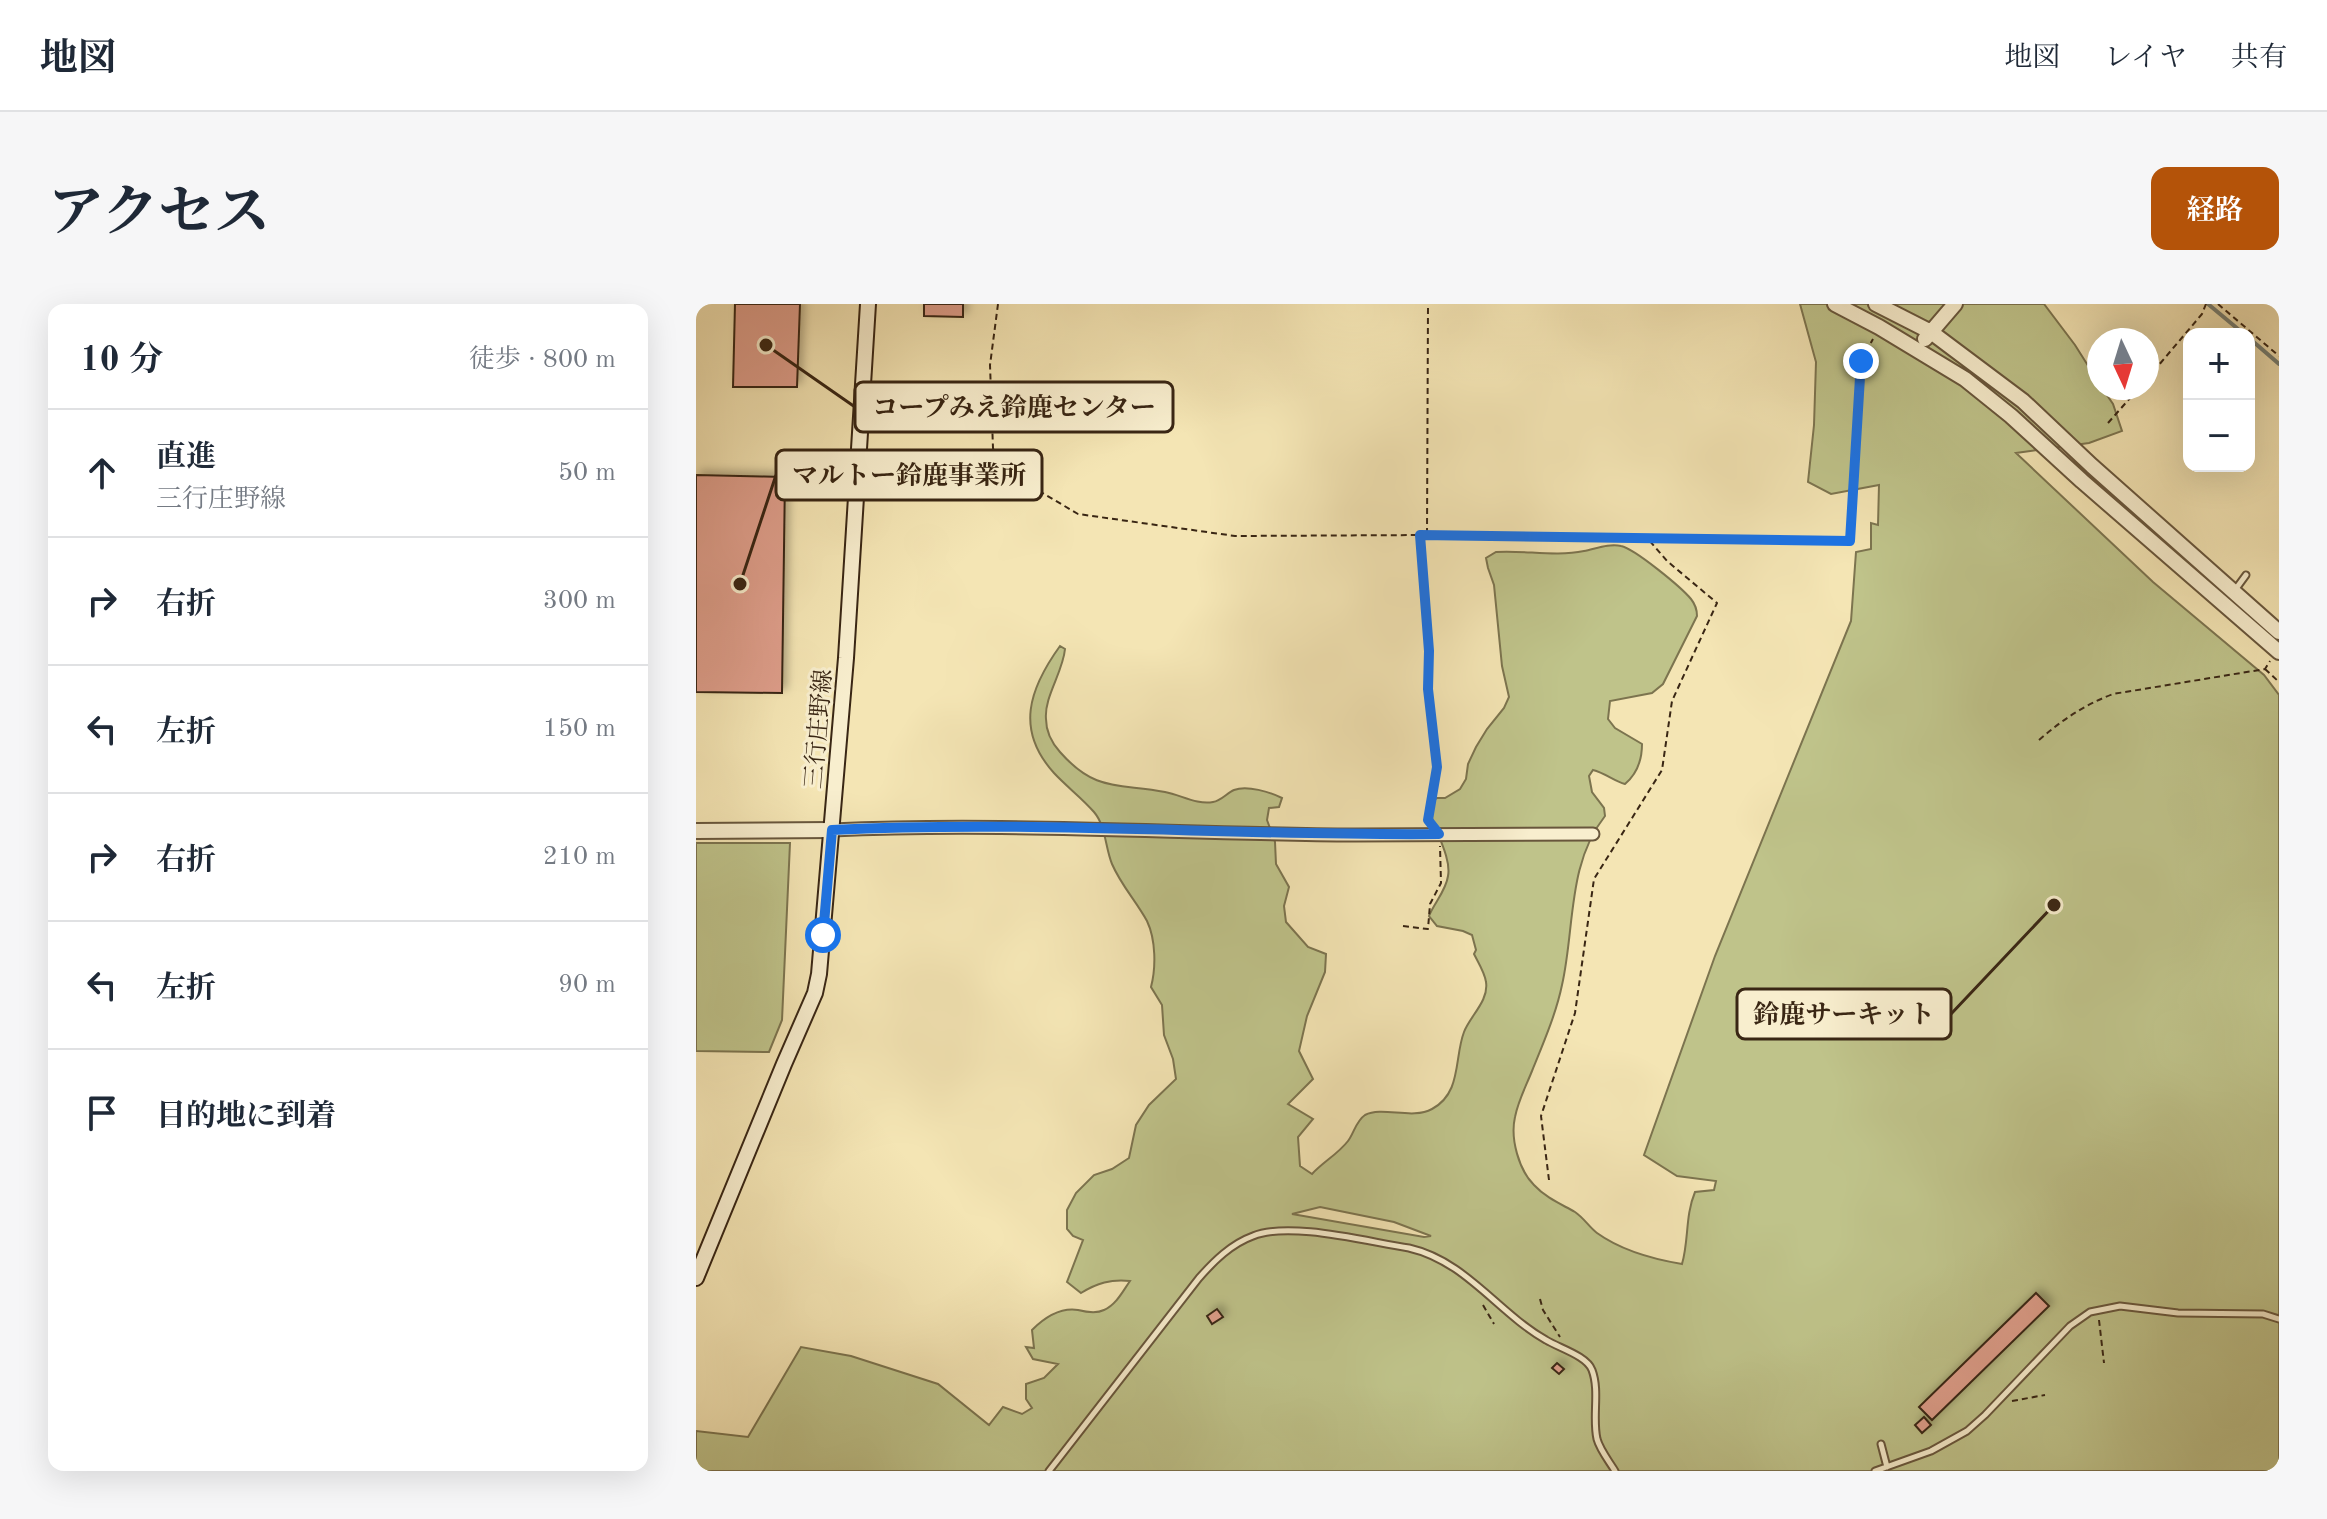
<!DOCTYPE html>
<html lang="ja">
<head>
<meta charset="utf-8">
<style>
	body { margin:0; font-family:"Old Standard TT","Noto Serif JP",serif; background:#f6f6f7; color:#1f2937 }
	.controls { position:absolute; right:24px; top:24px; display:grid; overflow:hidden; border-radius:16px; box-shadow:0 8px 32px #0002 }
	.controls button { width:72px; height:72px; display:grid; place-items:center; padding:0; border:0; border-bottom:2px solid #e0e1e3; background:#fff; color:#1f2937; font:40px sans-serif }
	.compass { position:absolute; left:1391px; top:24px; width:72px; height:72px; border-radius:50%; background:#fff; box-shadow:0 8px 32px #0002; rotate:176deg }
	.stop { position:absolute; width:24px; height:24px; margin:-18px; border:6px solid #1a73e8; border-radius:50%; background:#fff }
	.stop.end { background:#1a73e8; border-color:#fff; box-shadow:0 2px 8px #0008 }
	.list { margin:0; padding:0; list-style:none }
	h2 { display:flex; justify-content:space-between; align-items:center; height:104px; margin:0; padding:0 32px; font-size:34px }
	h2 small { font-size:26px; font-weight:400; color:#747a83 }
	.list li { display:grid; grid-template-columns:52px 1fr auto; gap:24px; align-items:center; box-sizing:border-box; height:128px; padding:0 32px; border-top:2px solid #e0e1e3 }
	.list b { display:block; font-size:30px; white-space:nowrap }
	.list p { margin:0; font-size:26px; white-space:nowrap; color:#747a83 }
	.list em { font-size:26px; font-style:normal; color:#747a83 }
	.icon { flex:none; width:44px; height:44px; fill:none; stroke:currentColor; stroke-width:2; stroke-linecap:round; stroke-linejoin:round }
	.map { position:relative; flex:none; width:1583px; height:1167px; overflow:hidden; border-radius:16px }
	header { display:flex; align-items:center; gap:48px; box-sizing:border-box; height:112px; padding:0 40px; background:#fff; border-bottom:2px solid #e0e1e3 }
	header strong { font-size:38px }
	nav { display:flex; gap:44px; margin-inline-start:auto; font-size:28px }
	.intro { display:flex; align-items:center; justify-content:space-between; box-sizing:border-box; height:192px; padding:0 48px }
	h1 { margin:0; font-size:56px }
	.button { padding:20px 36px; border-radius:16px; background:#b45309; color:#fff; font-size:28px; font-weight:700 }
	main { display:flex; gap:48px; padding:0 48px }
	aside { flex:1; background:#fff; border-radius:16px; box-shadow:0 8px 32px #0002 }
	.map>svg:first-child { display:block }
	.green { fill:#bfc38a; stroke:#7c744f; stroke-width:2; fill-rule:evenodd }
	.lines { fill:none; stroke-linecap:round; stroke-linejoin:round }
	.stream { stroke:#778176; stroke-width:4 }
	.building { fill:#de9e8b; stroke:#392614; stroke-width:2; filter:url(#shadow) }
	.service-casing { stroke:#68563c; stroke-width:9 }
	.minor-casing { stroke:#68563c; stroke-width:15 }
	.tertiary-casing { stroke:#68563c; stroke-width:18 }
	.secondary-casing { stroke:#392614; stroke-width:18 }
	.path { stroke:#392614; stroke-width:2; stroke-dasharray:6 4; stroke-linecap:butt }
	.service { stroke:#f8eece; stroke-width:5 }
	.minor { stroke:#f8eece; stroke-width:11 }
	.tertiary { stroke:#f8eece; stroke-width:14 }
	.secondary { stroke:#f8eece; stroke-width:14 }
	.route { stroke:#1a73e8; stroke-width:10 }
	.labels { text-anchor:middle; stroke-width:6; stroke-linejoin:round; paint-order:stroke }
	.street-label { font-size:24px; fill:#392614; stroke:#f8eece }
	.leader { fill:none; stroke:#392614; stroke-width:3 }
	.callout-dot { fill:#392614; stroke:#f8eece; stroke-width:3 }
	.callout { fill:#f8eece; stroke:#392614; stroke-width:3 }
	.callout-label { font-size:26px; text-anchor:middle; font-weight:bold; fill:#392614 }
</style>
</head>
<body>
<header>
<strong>地図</strong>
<nav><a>地図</a><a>レイヤ</a><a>共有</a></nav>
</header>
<div class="intro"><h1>アクセス</h1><a class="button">経路</a></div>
<main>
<aside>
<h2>10 分<small>徒歩 · 800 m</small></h2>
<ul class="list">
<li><svg class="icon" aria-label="ahead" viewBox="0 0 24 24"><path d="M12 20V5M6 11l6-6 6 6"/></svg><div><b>直進</b><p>三行庄野線</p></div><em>50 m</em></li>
<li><svg class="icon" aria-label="right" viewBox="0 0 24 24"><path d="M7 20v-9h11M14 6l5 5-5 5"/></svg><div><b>右折</b></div><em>300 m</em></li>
<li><svg class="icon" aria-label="left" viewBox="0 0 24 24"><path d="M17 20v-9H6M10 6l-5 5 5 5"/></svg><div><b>左折</b></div><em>150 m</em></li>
<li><svg class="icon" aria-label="right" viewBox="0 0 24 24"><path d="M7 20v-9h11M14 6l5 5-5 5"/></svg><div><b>右折</b></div><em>210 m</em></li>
<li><svg class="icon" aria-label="left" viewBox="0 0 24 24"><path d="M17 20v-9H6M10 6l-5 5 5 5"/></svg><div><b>左折</b></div><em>90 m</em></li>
<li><svg class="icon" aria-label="arrive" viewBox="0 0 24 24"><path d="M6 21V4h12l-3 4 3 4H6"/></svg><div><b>目的地に到着</b></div></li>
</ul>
</aside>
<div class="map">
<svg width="1583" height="1167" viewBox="0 0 1583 1167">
	<defs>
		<filter id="shadow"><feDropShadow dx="4.5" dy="-4.5" stdDeviation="4" flood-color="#0004"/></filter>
	</defs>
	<rect width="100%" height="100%" fill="#f4e5b4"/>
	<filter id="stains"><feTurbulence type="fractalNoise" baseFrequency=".0025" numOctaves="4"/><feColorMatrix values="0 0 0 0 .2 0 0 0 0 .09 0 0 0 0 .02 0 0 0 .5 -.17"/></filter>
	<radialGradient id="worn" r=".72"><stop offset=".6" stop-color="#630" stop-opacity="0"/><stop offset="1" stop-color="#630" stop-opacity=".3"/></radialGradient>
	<!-- green -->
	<path class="green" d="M1104,0H1348L1379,41L1403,79V84H1406L1417,100L1426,127L1393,139L1320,149L1457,278L1568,371L1583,391V1167H0V1127L52,1133L105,1043L155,1052L242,1080L293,1121L307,1103L326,1110L336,1104L330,1095V1080L348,1074L362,1060L337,1055L330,1043L338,1044L336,1026C348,1014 363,1003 382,1006C390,1008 400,1010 408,1006C420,1001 427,987 434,977C415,975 401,979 385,989L371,978L387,936L377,932L371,925V906L380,889L398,871L416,865L433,854L440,821L453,801L480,775L477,755L468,731L466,701L455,683C460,664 460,636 451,617C440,597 425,581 416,560C409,543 410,522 398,508C386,494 371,483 358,469C319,426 333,385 364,342L369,345C367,368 348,393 350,415C350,428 356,439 364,448C400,489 423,479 469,488C485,491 501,501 517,498C525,497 531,489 538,486C551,481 574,488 586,494L583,503L573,504L571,516L579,538L580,560L593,583L588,602L590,618L612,643L630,650L629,668L611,712L603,747L617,775L592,800L617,815L602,833L604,862L616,870C627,858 642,850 652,837C658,829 660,817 669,811C687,802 716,816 736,805C766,789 758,754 768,728C774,712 793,697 790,678C789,669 782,658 778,650L780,646L776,631L767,627L741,622L733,612C738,599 750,587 752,572C756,552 735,521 732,500L741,494H749L764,485L770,475L772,460L780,443L791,425L808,404L813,393L806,362L798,281L792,264L790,254L800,248C829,246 859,253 888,247C899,245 913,239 925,242C939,245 985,283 995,295C999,300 1001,305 1001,312L967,380L956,389L914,397L912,415L919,424L946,440C946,456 942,469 929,480C918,477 909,469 897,466L893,472L896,488L908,504L909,512C871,560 879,624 866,681C860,710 847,740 836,767C830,782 822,797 819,813C814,835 823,866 838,881C850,894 865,900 879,908C888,914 893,923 901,929C926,947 956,955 986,960C993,936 989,912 999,888L1018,886L1020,877L981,872L948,851L1019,652L1155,317L1160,248L1175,245V219L1182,221L1183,181L1135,190L1112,178L1118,121L1120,58ZM624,903L698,918L735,932L728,933L596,910Z
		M0,539H94L86,716L73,748L0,747Z"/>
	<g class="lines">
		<!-- stream -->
		<path class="stream" d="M1512,0L1548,30
			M1553,34L1583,60"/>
	</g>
	<!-- building -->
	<path class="building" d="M39,0H104L101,83H37Z
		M228,0H267V13L228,12Z
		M0,171L89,173L86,389L0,388Z
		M1340,989L1353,1002L1236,1116L1223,1103Z
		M521,1005L527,1013L516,1020L511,1012Z
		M861,1059L868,1065L863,1070L856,1064Z
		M1228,1113L1235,1121L1226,1129L1219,1121Z"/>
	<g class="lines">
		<defs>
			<path id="service" d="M1539,286L1550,271
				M1185,1140L1191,1163
				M353,1167L503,974C518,957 535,940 557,932C594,917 672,938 713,944C770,957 801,1008 850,1036C863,1044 891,1052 896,1066C904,1087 896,1113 901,1135C904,1146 913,1157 919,1167
				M1179,1167L1235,1147L1271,1127L1289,1111L1374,1022L1394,1008L1424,1002L1482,1009L1567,1010L1583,1015"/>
			<path id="minor" d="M136,526C310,518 485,530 659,531C738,531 817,530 897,530"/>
			<path id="tertiary" d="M1139,0L1183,23L1269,75L1315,112L1386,177L1583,348
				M1180,0L1235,28L1327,97L1396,162L1583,328
				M1229,35L1259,0
				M0,527L136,526"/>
			<path id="secondary" d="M0,974L88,760L119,689L123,670L150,354L172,0"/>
		</defs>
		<!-- service casing -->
		<use href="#service" class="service-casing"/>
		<!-- minor casing -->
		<use href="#minor" class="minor-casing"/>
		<!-- tertiary casing -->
		<use href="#tertiary" class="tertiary-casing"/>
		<!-- secondary casing -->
		<use href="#secondary" class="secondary-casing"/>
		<!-- path -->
		<path class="path" d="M302,0L294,61L297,144L300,157L328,178L382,210L539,232L731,231L1154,237L1165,57L1177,35
			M1522,0L1583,52
			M1451,75L1506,10L1510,0
			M1412,119L1443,84
			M731,230L732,0
			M724,232L733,347L732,385L741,463L732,516L734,519
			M1569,365L1583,378
			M1343,436C1366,416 1388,401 1417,390L1569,365L1574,357
			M707,622L732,625L734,600L745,579L744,542
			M853,876L845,812L879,709L898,575L966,466L976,397L1021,299L971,257L953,236
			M844,995L847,1006L864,1033
			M787,1001L798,1020
			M1403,1016L1408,1059
			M1316,1097L1349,1091"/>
		<!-- service -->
		<use href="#service" class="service"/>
		<!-- minor -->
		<use href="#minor" class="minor"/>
		<!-- tertiary -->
		<use href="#tertiary" class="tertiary"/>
		<!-- secondary -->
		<use href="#secondary" class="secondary"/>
	</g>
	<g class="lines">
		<!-- route -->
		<path class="route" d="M127,631L136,526C338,516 541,532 743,530L732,516L741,463L732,385L733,347L724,231L1154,237L1165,57"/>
	</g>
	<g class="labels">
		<!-- street labels -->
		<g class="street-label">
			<text transform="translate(122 425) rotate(-85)" y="8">三行庄野線</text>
		</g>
	</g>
	<!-- callouts -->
	<path class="leader" d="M70 41L159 103M44 280L80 171M1358 601L1255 710"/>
	<g class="callout-dot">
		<circle cx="70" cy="41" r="8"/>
		<circle cx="44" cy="280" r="8"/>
		<circle cx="1358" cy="601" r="8"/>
	</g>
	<g class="callout">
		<rect x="159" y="78" width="318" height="50" rx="8"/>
		<rect x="80" y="146" width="266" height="50" rx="8"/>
		<rect x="1041" y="685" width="214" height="50" rx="8"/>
	</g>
	<g class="callout-label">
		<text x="318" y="112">コープみえ鈴鹿センター</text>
		<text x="213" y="180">マルトー鈴鹿事業所</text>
		<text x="1148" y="719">鈴鹿サーキット</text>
	</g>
	<rect width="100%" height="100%" filter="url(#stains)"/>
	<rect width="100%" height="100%" fill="url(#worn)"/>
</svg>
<div class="controls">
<button>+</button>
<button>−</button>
</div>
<svg class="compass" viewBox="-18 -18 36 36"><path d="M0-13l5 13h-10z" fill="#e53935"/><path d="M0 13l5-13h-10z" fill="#747a83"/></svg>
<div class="stop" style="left:127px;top:631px"></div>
<div class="stop end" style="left:1165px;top:57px"></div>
</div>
</main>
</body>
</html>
